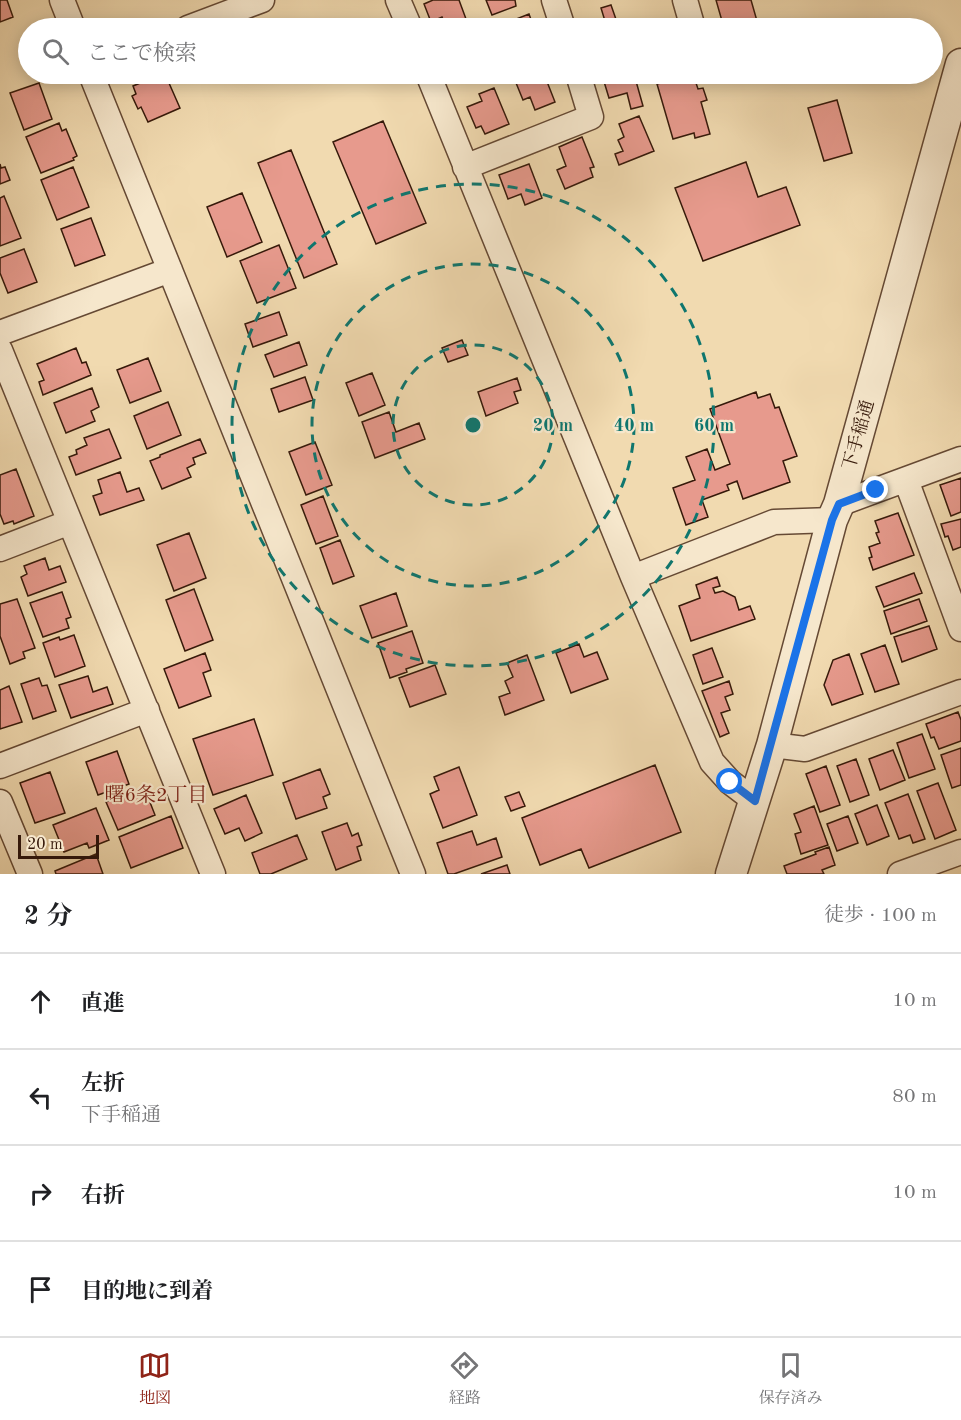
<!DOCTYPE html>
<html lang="ja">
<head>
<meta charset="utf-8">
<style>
	body { margin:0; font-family:"Old Standard TT","Noto Serif JP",serif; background:#f6f6f6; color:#202124 }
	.scale { position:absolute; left:18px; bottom:15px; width:81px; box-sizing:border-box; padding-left:6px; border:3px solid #36190a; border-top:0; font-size:16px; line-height:21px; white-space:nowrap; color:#36190a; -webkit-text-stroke:4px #f6e7cc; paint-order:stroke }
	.stop { position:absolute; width:18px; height:18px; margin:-14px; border:4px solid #1a73e8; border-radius:50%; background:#fff }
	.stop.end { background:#1a73e8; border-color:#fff; box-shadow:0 2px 6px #0008 }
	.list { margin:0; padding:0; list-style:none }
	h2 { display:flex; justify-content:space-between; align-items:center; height:78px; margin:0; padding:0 24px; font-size:26px }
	h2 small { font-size:20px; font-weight:400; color:#757577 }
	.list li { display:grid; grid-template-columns:39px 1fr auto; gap:18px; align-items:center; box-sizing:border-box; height:96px; padding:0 24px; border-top:2px solid #e0e0e0 }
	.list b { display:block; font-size:22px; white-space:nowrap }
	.list p { margin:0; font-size:20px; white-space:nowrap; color:#757577 }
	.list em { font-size:20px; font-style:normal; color:#757577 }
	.icon { flex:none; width:33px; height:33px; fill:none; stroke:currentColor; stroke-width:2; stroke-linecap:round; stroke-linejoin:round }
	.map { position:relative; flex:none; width:961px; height:874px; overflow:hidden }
	.search { position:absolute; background:#fff; box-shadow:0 3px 15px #0003; left:18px; right:18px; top:18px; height:66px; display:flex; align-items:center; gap:15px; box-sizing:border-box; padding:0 21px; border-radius:33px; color:#757577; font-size:22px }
	.sheet { height:462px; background:#fff }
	nav { display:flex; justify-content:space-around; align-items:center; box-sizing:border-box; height:84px; border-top:2px solid #e0e0e0; background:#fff; font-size:16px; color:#757577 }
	nav a { display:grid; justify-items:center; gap:3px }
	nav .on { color:#8f2418 }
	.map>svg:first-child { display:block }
	.building { fill:#e79a8d; stroke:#36190a; stroke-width:1.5 }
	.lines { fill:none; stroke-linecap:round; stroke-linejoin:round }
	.minor-casing { stroke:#654934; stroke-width:27 }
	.tertiary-casing { stroke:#654934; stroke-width:33 }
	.minor { stroke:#f6e7cc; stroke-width:24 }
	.tertiary { stroke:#f6e7cc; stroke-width:30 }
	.route { stroke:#1a73e8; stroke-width:8 }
	.ring { fill:none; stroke:#0f766e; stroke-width:3; stroke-dasharray:10 8 }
	.labels { text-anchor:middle; stroke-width:4.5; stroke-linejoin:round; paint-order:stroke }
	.street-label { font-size:18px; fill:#36190a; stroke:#f6e7cc }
	.neighbourhood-label { font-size:20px; fill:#7a1f14; stroke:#f6e7cc }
	.centre { fill:#0f766e; stroke:#f6e7cc; stroke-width:3 }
	.ring-label { font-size:18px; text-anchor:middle; font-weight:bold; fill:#0f766e; stroke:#f6e7cc; stroke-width:4.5; stroke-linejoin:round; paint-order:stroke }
</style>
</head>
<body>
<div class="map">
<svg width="961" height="874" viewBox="0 0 961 874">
	<rect width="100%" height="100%" fill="#f1dab0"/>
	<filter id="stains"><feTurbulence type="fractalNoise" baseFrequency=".00333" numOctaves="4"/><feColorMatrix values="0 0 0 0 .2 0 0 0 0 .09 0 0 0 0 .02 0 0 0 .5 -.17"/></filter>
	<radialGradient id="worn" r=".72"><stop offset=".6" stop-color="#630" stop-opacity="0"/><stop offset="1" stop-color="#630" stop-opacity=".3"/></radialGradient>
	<!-- building -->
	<path class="building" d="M0,0H7L13,17L0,22Z
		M433,0H459L466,19L446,27L442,17L431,22L424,4Z
		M486,0H515L516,6L492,15Z
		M716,0H751L759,28H724Z
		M611,5L619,28H587L605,21L601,8Z
		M529,14L534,28H502L501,25Z
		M162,74H165L180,108L148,122L141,107L138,109L132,96L136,94L133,86Z
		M521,74H544L555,102L535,110L530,97L523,100L514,78L522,75Z
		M606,74H634L643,106L631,109L627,93L609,98L602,75Z
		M693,74L698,89L703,88L707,100L701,102L710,134L695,138L694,133L673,139L657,84Z
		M39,83L52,119L24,130L10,93Z
		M494,88L509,124L485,134L481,126L476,128L467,107L482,101L479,94Z
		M837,100L852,153L824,161L808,108Z
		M639,116L654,151L619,165L615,154L623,151L618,140L624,137L619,124Z
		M383,121L426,223L376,244L333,142Z
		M59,123L62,131L66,129L77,156L73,158L74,160L41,173L26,137Z
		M582,137L594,167L590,168L593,177L565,189L557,170L566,166L559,147Z
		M291,150L337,264L304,278L258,163Z
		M746,162L758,197L786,187L800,225L703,261L675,188Z
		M0,164L1,168L5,167L10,180L0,184Z
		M529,164L542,198L525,205L521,194L508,199L499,175Z
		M73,167L89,207L57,220L41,180Z
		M242,193L262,242L227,257L207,207Z
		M4,196L21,238L0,246V198Z
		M91,218L105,255L75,266L61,229Z
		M279,245L296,288L257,303L240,261Z
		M24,249L37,282L8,293L0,273V258Z
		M279,312L287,335L253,347L245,324Z
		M462,340L468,355L448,362L442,348Z
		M299,342L307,365L274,377L265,355Z
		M76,348L82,363L86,362L91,375L43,395L39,382L44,380L37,364Z
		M148,358L161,391L130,403L117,370Z
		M372,373L385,405L359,416L346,383Z
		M305,377L313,400L279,412L271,389Z
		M517,378L521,390L514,392L518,403L486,416L478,392Z
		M92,388L99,407L91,411L95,421L66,433L54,403Z
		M756,392L758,398L770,394L775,408L779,407L797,456L783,461L790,482L743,499L737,481L727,485L729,490L702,500L708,517L686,525L673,488L695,480L686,457L707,449L715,470L730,464L710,409Z
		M168,402L181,435L147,449L134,416Z
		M389,412L396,432L419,423L425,439L375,458L362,422Z
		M109,429L121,458L76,475L69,457L77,454L76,450L87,445L84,438Z
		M200,439L206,453L193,458L195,464L187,468L191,477L162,489L150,461L160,457V455Z
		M315,442L332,485L306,495L289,452Z
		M16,469L34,516L14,524L13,521L4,524L0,514V475Z
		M120,472L127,492L139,488L144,500L100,515L93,496L102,493L98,480Z
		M961,478V512L951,516L940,485Z
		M323,496L338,536L316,544L301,505Z
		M898,513L914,555L873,570L869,558L872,557L869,547L880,543L876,533L879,532L875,521Z
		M961,519V547L953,550L948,536L945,537L941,524Z
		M189,533L206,578L174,591L157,545Z
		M340,540L354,576L333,584L320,548Z
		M45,558L49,570L60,566L66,582L28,596L21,577L27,574L24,566Z
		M914,573L922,593L884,607L876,587Z
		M717,577L720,586L713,588L715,593L723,591L735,597L739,610L750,606L755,619L691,641L679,606L700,598L696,585Z
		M194,589L213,640L185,651L166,600Z
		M62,592L71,617L66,619L69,628L43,637L30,603Z
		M396,593L407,626L372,638L360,606Z
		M17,599L35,648L23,652L25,658L10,664L0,636V604Z
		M919,599L927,621L891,634L884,611Z
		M929,626L937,649L902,662L894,637Z
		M412,631L423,663L406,669L407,672L390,678L378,643Z
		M74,635L85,666L55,677L43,643L59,637L60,640Z
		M579,644L584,657L597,652L608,679L571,693L556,653Z
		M885,645L899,684L875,692L861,654Z
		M712,648L723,677L703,684L693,655Z
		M205,653L211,670L203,673L211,696L179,708L164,669Z
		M849,654L863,694L832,705L824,685L833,660Z
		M527,655L544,700L505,715L499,697L510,693L505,681L513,677L507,663Z
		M435,665L446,694L410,707L399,678Z
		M88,676L93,692L107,687L113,704L71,718L59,685Z
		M39,678L42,686L47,685L56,711L33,719L21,684Z
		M729,681L733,694L725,697L730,710L721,713L729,733L720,737L702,691Z
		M9,686L22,722L0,729V690Z
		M958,712L961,720V741L939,749L934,737L931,738L926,724Z
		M254,719L273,775L213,795L193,739Z
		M922,734L935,769L909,778L897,743Z
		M961,748V785L952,788L941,755Z
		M893,750L905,780L880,790L869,759Z
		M117,751L129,784L98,795L86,762Z
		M856,759L869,795L850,802L837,766Z
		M655,765L681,832L589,868L581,849L540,865L522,818Z
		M826,766L840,805L820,812L806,774Z
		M459,767L477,815L443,828L430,794L439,790L434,777Z
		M320,769L330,794L323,797L327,808L296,819L283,783Z
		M50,772L65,813L35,823L20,783Z
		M938,783L956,830L935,839L917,791Z
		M144,787L155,815L118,830L106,802Z
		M519,792L525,806L511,811L505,797Z
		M908,794L925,839L913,843L910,835L899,839L885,803Z
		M246,795L262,833L245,841L239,828L225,834L214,809Z
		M877,805L889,836L867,845L855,814Z
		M814,806L828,845L801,854L795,834L801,832L794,814Z
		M96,808L109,840L89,848L87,843L64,852L53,825Z
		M171,816L183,848L131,868L119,837Z
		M848,816L858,843L837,851L827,824Z
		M347,823L352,836L358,833L362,845L357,847L361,860L336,870L322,832Z
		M472,831L477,845L496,838L502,857L454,874H448L437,843Z
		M297,835L307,859L271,874H260L252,853Z
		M829,847L835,865L822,870L824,874H787L784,866L816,854L815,852Z
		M96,854L103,874H56L55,871Z
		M507,865L510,874H481Z"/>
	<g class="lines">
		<defs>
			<path id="minor" d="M62,0L73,28
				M398,0L410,28
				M554,0L563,28
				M685,0L693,28
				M188,28L262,0
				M91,74L413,874
				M428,74L633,577L712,762L730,782L755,801
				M465,167L591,117L578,74
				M0,333L170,270
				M0,350L213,874
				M906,480L961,629
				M839,504L961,459
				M0,549L70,522
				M633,577L774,522L832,520
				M772,745L805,749L961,692
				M0,766L147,710
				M0,802L30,874
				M900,874L961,852"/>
			<path id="tertiary" d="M731,874L772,745L832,520L839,504L961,64"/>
		</defs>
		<!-- minor casing -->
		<use href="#minor" class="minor-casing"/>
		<!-- tertiary casing -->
		<use href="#tertiary" class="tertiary-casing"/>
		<!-- minor -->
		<use href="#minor" class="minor"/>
		<!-- tertiary -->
		<use href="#tertiary" class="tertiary"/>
	</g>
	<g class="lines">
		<!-- route -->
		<path class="route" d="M730,782L755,801L832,520L839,504L876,490"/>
	</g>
	<!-- distance rings -->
	<g class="ring">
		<circle cx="473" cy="425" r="80"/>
		<circle cx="473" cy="425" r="161"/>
		<circle cx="473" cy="425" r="241"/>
	</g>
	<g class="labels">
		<!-- street labels -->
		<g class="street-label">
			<text transform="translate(858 435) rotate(-74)" y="6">下手稲通</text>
		</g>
		<!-- neighbourhood labels -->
		<g class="neighbourhood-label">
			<text x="156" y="801">曙6条2丁目</text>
		</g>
	</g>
	<circle cx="473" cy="425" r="9" class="centre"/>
	<g class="ring-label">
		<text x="553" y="431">20 m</text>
		<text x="634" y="431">40 m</text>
		<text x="714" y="431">60 m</text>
	</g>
	<rect width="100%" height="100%" filter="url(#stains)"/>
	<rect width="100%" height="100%" fill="url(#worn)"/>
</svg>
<div class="scale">20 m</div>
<div class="stop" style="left:730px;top:782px"></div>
<div class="stop end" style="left:876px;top:490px"></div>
<div class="search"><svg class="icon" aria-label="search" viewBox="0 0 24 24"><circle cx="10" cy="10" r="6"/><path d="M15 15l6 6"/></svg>ここで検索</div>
</div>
<section class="sheet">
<h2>2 分<small>徒歩 · 100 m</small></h2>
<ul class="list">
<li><svg class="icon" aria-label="ahead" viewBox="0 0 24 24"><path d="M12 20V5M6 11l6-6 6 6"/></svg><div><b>直進</b></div><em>10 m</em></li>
<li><svg class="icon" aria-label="left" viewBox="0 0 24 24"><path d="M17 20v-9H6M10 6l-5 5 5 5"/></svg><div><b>左折</b><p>下手稲通</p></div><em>80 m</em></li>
<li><svg class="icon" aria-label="right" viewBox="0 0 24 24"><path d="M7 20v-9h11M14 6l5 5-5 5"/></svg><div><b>右折</b></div><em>10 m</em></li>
<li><svg class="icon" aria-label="arrive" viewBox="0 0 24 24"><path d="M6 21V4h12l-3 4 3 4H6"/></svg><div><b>目的地に到着</b></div></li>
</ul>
</section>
<nav>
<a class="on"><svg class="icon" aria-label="map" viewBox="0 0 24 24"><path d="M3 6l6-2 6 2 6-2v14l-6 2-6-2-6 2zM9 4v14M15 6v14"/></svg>地図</a>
<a><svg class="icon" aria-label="directions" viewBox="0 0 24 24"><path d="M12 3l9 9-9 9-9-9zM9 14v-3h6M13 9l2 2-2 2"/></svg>経路</a>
<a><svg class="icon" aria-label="saved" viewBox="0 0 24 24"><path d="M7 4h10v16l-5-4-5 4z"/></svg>保存済み</a>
</nav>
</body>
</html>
